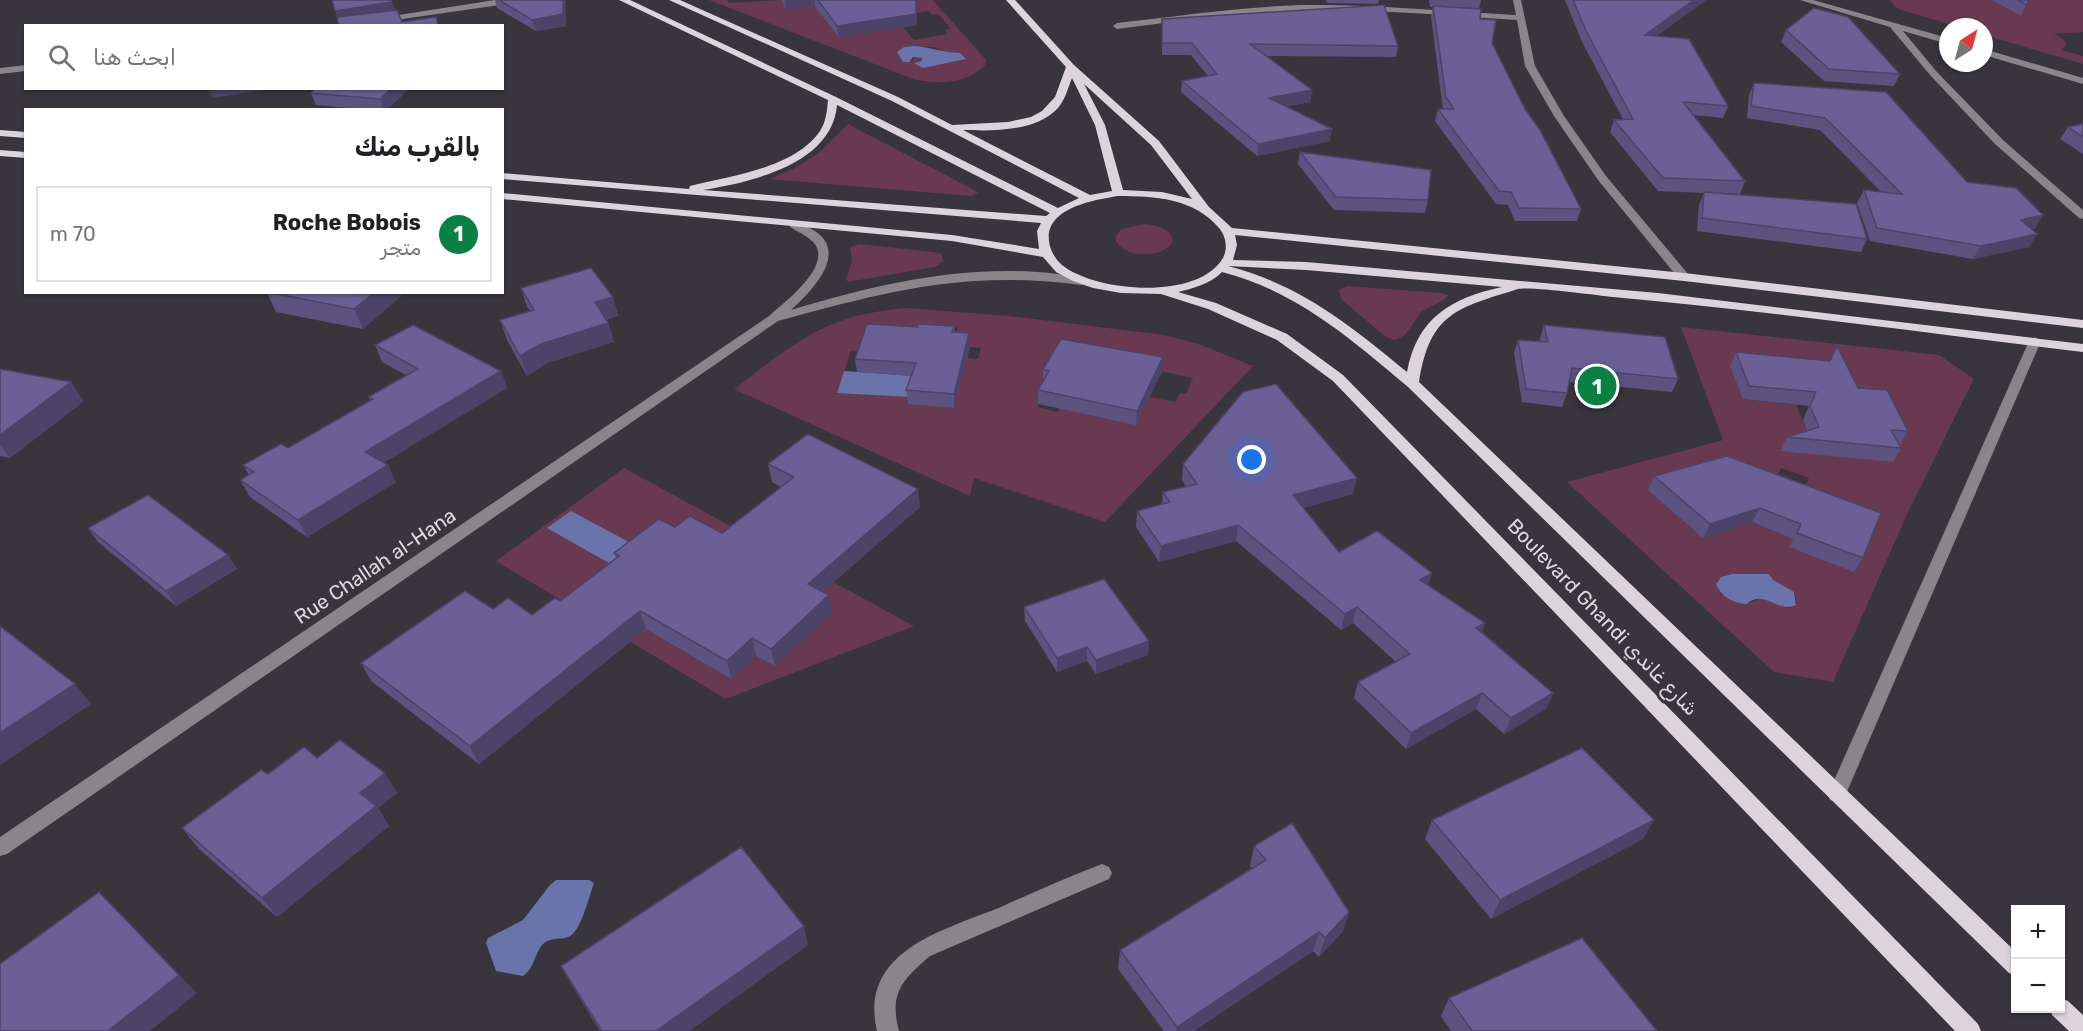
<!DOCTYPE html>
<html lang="ar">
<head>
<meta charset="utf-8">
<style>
	body { margin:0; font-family:Rubik,"Noto Sans Arabic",sans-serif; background:#f2f2f2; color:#202124; direction:rtl }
	.controls { position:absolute; right:18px; bottom:18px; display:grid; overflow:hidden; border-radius:0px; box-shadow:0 2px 4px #0004 }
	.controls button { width:54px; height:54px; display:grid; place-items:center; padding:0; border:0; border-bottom:2px solid #e0e0e0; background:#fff; color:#202124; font:30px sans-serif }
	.compass { position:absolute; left:1939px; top:18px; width:54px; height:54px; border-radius:50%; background:#fff; box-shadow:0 2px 4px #0004; rotate:36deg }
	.you { position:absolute; left:1252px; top:460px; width:21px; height:21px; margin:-15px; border:4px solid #fff; border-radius:50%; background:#1a73e8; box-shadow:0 0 0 9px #1a73e833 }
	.badge { display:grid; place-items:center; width:39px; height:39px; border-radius:50%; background:#0b8043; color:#fff; font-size:20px; font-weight:700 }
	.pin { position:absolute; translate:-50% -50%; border:3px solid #fff; box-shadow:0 2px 6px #0006 }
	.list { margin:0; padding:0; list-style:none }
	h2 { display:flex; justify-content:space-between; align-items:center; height:78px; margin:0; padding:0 24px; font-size:26px }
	h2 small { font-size:20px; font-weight:400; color:#757577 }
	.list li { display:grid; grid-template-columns:39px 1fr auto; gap:18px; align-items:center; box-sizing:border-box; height:96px; margin:0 12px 12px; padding:0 12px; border:2px solid #e0e0e0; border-radius:0px }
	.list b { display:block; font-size:22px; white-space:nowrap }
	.list p { margin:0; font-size:20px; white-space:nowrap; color:#757577 }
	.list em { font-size:20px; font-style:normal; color:#757577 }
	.icon { flex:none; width:33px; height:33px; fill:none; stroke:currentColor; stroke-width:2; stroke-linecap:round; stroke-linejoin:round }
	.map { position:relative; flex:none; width:2083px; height:1031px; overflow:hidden; direction:ltr }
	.search { position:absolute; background:#fff; box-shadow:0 2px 4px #0004; left:24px; top:24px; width:480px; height:66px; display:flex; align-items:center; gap:15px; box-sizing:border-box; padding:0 21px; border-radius:0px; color:#757577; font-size:22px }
	.panel { position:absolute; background:#fff; box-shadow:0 2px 4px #0004; left:24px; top:108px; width:480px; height:186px; border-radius:0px; direction:rtl }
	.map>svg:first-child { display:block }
	.green { fill:#693952; fill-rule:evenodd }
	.water { fill:#6975aa }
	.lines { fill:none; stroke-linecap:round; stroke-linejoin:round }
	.minor { fill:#898588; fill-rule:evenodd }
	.major { fill:#dbd4da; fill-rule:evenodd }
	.wall { fill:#5c5380 }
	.shaded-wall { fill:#4b4368 }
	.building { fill:#6b6095; stroke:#4b4368; stroke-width:1.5 }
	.labels { text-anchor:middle; stroke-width:6; stroke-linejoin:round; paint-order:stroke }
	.street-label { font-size:20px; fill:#dddbdf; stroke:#39353c }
</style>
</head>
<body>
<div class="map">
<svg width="2083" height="1031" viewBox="0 0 2083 1031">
	<rect width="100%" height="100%" fill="#39353c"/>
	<!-- green -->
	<path class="green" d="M709,0H727L729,3L781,0L786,10L860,0H933L986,60L985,65C968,84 939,84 916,80ZM928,11L932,15L938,14L951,29L945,30L948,34L914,40L903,27L838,37L832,29ZM914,46L934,47L949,53H960L938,64L923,68L915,62L922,61V58L916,57L911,61L902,62L904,47Z
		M1890,0H2083V32L2054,34L2063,39L2067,45L2061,50L2083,56V64L1984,35V27H1959L1898,9Z
		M848,124L976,191L978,193L971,196L769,179L795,168L820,152Z
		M1145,224C1157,226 1172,228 1173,242C1162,259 1121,259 1115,238L1121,229Z
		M859,244L934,252L941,254L944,261L935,267L848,282L846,279L852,261L850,247Z
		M1347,286L1441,293L1448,295L1445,299L1421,312L1405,335L1395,340L1386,337L1341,299L1339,290Z
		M907,308L1009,316L1164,335L1201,345L1253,366L1105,522L974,478L970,496L734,389C798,341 824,315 907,308ZM932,326L958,328L953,346L981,348L978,359L967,358L954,408L910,397L837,392L851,351L864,352ZM1160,371L1193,378L1186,394L1180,393L1175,402L1150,397L1063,403L1058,412L1037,407L1045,391Z
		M1681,327L1939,355L1974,379L1908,512L1833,682L1774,672L1567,482L1723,440ZM1743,399L1889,405L1809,436L1796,405ZM1781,468L1809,478L1799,499L1854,572L1790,547L1793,539L1752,522L1703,538L1775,481ZM1732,574L1761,575L1795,594L1797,602L1794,607L1788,608L1762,598L1749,603L1721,594L1716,584L1721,577Z
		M624,468L914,626L726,699L496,561ZM594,598L832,613L775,666L756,656L731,679Z"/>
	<!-- water -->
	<path class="water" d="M914,46C931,47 944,53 960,53L966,59L923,68L914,63L922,61V58L913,57L909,62H903L897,52L904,47Z
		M844,371L916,376L910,397L837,393Z
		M571,511L640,548L616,567L547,528Z
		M1732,574H1769L1773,580L1794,592L1796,605C1779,614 1763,588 1747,604C1733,603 1721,597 1716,584L1721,577Z
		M556,880H589L594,883C589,896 581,933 568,937C559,940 549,937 542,945C534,955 534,969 523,976L496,971L486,943L488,938L523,920L550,885Z"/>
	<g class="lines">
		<!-- minor -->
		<path class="minor" d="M495,0H517L513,3L354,26H328Z
			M1513,0H1521L1535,66L1564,116L1606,176L1688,274V280H1680L1598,180L1554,116L1525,66L1517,20C1444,16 1371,8 1298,11C1238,13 1177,21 1117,29L1113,26L1117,23C1178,16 1239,7 1300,5C1372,4 1444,11 1516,15Z
			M1800,0H1813L1948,38V44L1903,31L1936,71L2003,140L2083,210V219L2079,218L1995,144L1930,75L1890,27Z
			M1984,49L2083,78V84L1984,55Z
			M26,65V71L0,74V68Z
			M794,222C856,240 822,282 791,310C877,284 968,263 1058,274C1067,276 1081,275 1088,281L1082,285C966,270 888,291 778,321L7,854L0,856V837L769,316C784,303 833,266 814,243C808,236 798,232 790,227V223Z
			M2035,337L2041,341L1846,794L1844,800L1837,802L1830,800L1828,794L2029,341Z
			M1102,864L1109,867L1112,873L1109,879L930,956C902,980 889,993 899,1031H877C858,951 944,930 1001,907C1034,892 1068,877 1102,864Z"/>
		<!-- major -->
		<path class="major" d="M619,0H630L836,97L1058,208L1079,198L892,101L669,0H680L898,97L952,125L1008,122L1031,117L1042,111L1055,97L1066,67L1006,0H1015L1074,65L1159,141L1209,207L1232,228L1684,273L2083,320V328L1684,281L1235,235L1237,245L1233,260L1306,262L1658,293L2083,344V352C1927,333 1770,311 1613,297C1597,295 1529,286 1518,289C1458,308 1430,312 1419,382L2016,952V976L2009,973L1407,386C1350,338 1296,291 1222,272C1210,284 1194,288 1178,292L1216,303L1287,334L1343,375L1978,1024L1981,1031H1955L1333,381L1277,340L1208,309L1161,294L1121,293L1093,288L1073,281L1056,272L1043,257L952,241L502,199V193L952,235L1039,249L1037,231L1041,223L502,179V173L689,189L690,186C730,176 795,168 820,131C826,122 827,111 828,100ZM1072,78L1095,125L1112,191L1090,195L963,130C993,131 1036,132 1058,108C1065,100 1068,88 1072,78ZM1084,84L1151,145L1192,199L1162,192L1123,190L1105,125ZM837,105L1050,213L1046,216L703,190C752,182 832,164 837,105ZM1118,196C1154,196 1194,198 1219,228C1226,236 1228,248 1223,258C1198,301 1095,292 1062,265C1055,259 1050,250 1049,241C1045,208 1094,200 1118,196ZM1228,266L1306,270L1502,287C1451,298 1417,318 1407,372C1350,325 1301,285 1228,266Z
			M0,130L26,132V138L0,136Z
			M0,150L26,152V158L0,156Z
			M2060,998L2068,1001L2083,1015V1031H2069L2052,1015L2050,1008H2060Z"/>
	</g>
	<!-- wall -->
	<path class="wall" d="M495,0H565L566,4V26L536,31L497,8Z
		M781,0H916L917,25L838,37L815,6L786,10Z
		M1326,0H1379L1378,4L1327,3Z
		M1429,0H1481L1479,9L1480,19L1525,109L1581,209L1577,221H1515L1508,205L1496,204L1435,121L1438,109H1443L1431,17L1433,7H1430Z
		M1565,0H1706L1656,36L1728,106L1723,118L1694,115L1745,181L1740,194L1721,193L1867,239L1861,252L1697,231L1699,205L1704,193L1658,191L1610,132L1614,120L1623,119L1582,42Z
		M1992,0H2028L2021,16Z
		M1162,19L1398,46L1396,57L1266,56L1312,90L1310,102L1287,106L1330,141L1257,156L1181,92L1182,81L1208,76L1191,55H1162Z
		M1786,30L1900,74L1894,86L1824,81L1781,42Z
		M1754,83L1967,182L2036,228L2032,229L2037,234L2029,247L1973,259L1870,241L1857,203L1864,190L1881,192L1820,130L1747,118L1749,95Z
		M410,88L387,110H367L316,105L311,93Z
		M2083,124V154L2060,139L2068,127Z
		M1300,152L1428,200L1425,213L1334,210L1298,164Z
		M521,288L613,297L618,316L606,320L608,323L614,342L547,363L527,376L507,340L500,320L530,311L527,307Z
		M405,292L363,329L276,312L267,293Z
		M1544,325L1678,379L1672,392L1569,382L1567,393L1562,407L1522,402L1514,353L1518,340L1540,342V338Z
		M954,326L955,332L969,333L970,347L954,408L908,404L906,390L911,376L857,372L855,359L918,327Z
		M375,345L501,371L507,388L383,463L396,482L307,537L250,497L240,480L249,475L243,465L288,448L370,401L368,397L406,375L382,362Z
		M1837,346L1858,388L1908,431L1900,445L1901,448L1893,462L1780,451L1787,437L1807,431L1803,420L1809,406L1743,399L1730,366L1736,352L1830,361Z
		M1163,357L1162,371L1136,425L1038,404V390L1043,382V369Z
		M0,369L84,401L10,458L0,456Z
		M1727,456L1863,558L1854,572L1789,547L1793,539L1752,522L1703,538L1648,490L1654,476Z
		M768,464L920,507L823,591L832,613L775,666L756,656L731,679L646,629L479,764L371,681L361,663L493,609L532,615L560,601L616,558L614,553L675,527L722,533L781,487L772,482Z
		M1183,464L1353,494L1303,508L1339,552L1428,585L1553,693L1546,709L1504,734L1476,709L1406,749L1354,698L1358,682L1396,662L1353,623L1341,630L1236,541L1159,562L1136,527L1137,511L1162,504L1163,492L1186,486L1182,480Z
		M88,528L228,555L237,569L176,606L98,542Z
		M1024,607L1149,641L1148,655L1096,674L1087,661L1057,672L1025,621Z
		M317,758L385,773L397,793L378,808L389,826L277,917L198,848L182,828L268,774Z
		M1432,820L1643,839L1491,919L1425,839Z
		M1254,846L1349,912L1343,931L1319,957L1313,951L1194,1031H1164L1118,969L1120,950L1252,868L1250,866Z
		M808,945L689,1031H600L571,984L561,966Z
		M1449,998L1657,1031H1451L1441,1016Z"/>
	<!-- shaded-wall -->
	<path class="shaded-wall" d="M563,0H565L566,4V26L536,31L532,20Z
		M785,0H815V6L786,10Z
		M916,0L917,25L838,37L837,26Z
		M1694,0H1706L1641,46L1645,35Z
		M392,2L396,13L339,22L335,11Z
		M208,88H278L212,98Z
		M392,88H410L387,110H384L380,99Z
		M1312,90L1310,102L1268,110L1269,98Z
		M1332,129L1330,141L1257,156L1258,144Z
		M2043,215L2036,228L2014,233L2021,220Z
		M2037,234L2029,247L1973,259L1981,246Z
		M375,292L405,293L363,329L354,309Z
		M613,297L618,316L600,321L595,302Z
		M608,323L614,342L547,363L527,376L520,356L541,344Z
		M969,333L970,347L954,408V394Z
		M1163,357L1162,371L1136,425L1137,411Z
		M501,371L507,388L373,469L365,452Z
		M71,382L84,401L10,458L0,445V435Z
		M388,465L396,482L307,537L298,520Z
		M1357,478L1353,494L1290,511L1293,495Z
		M918,489L920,507L811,602L808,584Z
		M1760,508L1752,522L1703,538L1710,524Z
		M1238,525L1236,541L1159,562L1161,546Z
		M228,555L237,569L176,606L166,591Z
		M1432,573L1427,590L1420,580Z
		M829,595L832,613L775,666L771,649Z
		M1357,607L1353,623L1341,630L1345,614Z
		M640,611L646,629L479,764L470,746Z
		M1485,623L1480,639L1476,628Z
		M752,638L756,656L731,679L727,661Z
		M1149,641L1148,655L1096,674V660Z
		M1087,647V661L1057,672V658Z
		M75,684L91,704L0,765V733Z
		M1482,693L1476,709L1406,749L1411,733Z
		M1553,693L1546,709L1504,734L1511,718Z
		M385,773L397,793L378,808L389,826L277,917L262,898L360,793Z
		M1654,820L1643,839L1491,919L1500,900Z
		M1349,912L1343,931L1319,957L1325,938Z
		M804,926L808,945L689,1031H656Z
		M1319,932L1313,951L1194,1031H1176L1177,1027Z
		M179,975L197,993L150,1031H108Z"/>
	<!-- building -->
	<path class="building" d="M332,0H391L392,2L335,11Z
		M499,0H563V14L532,20Z
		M818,0H916V14L837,26Z
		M1573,0H1694L1645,35L1689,39L1728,106L1683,102L1745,181L1663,178L1614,120L1633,119L1586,31Z
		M2018,0H2028L2027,5Z
		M1384,5L1398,46L1250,44L1312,90L1269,98L1332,129L1258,144L1182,81L1217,74L1192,43H1162V19Z
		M1433,6L1481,9L1480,19L1496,20L1492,43L1525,109L1540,130L1581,209L1519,208L1511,192L1499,191L1438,109H1454L1446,97Z
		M1814,8L1848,17L1900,74L1829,69L1786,30Z
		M397,10L402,22L436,17L438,26H339L337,17Z
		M1754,83L1886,92L1967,182L2016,188L2043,215L2021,220L2037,234L1981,246L1877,228L1864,190L1902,194L1825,118L1751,106Z
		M315,88H392L380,99L311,93Z
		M2083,124V137L2068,127Z
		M1300,152L1431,170L1428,200L1336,197Z
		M1704,192L1856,204L1867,239L1702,218Z
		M591,268L613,297L595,302L608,323L541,344L520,356L500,320L534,310L521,288Z
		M267,292H375L354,309Z
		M867,324L918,327V324L954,326L952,332L969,333L954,394L906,390L916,363L855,359Z
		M413,325L501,371L365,452L388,465L298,520L240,480L254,472L243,465L281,444L288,448L373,399L368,397L418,369L375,345Z
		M1544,325L1665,337L1678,379L1572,368L1567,393L1526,389L1518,340L1548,342Z
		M1061,339L1163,357L1137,411L1038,390L1049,371L1043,369Z
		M1837,346L1858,388L1887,390L1908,431L1891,430L1901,448L1787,437L1819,427L1810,406L1816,392L1749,386L1736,352L1830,361Z
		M0,369L71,382L0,435Z
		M1276,384L1357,478L1293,495L1339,552L1377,531L1432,573L1420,580L1485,623L1476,628L1553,693L1511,718L1482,693L1411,733L1358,682L1410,654L1357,607L1345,614L1238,525L1161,546L1137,511L1170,502L1163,492L1197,484L1183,464L1243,392Z
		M808,434L918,489L808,584L829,595L771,649L752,638L727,661L640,611L470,746L361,663L465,591L493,609L508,598L532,615L555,598L560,601L619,556L614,553L659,519L675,527L690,516L722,533L794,477L768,464Z
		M1727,456L1881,513L1863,558L1797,533L1801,524L1760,508L1710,524L1654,476Z
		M148,495L228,555L166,591L88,528Z
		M1104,579L1149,641L1096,660L1087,647L1057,658L1024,607Z
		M0,626L75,684L0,733Z
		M340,740L385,773L360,793L376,806L262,898L182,828L261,770L268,774L304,747L317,758Z
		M1582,748L1654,820L1500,900L1432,820Z
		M1292,823L1349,912L1325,938L1319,932L1177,1027L1120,950L1266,860L1254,846Z
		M741,847L804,926L656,1031H602L561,966Z
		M99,892L179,975L108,1031H0V964Z
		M1582,938L1657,1031H1472L1449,998Z"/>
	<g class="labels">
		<!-- street labels -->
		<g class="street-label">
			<text transform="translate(375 566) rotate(-34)" y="7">Rue Challah al-Hana</text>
			<text transform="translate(1603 617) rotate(46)" y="7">Boulevard Ghandi شارع غاندي</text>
		</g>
	</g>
</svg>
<div class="controls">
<button>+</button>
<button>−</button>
</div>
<svg class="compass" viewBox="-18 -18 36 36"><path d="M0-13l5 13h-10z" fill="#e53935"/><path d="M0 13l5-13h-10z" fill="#757577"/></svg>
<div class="you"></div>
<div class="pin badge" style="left:1597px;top:386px">1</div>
<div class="search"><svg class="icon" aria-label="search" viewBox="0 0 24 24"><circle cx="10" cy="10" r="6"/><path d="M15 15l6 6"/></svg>ابحث هنا</div>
<section class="panel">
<h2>بالقرب منك<small></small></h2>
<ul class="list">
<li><span class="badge">1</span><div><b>Roche Bobois</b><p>متجر</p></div><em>70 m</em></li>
</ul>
</section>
</div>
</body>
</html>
